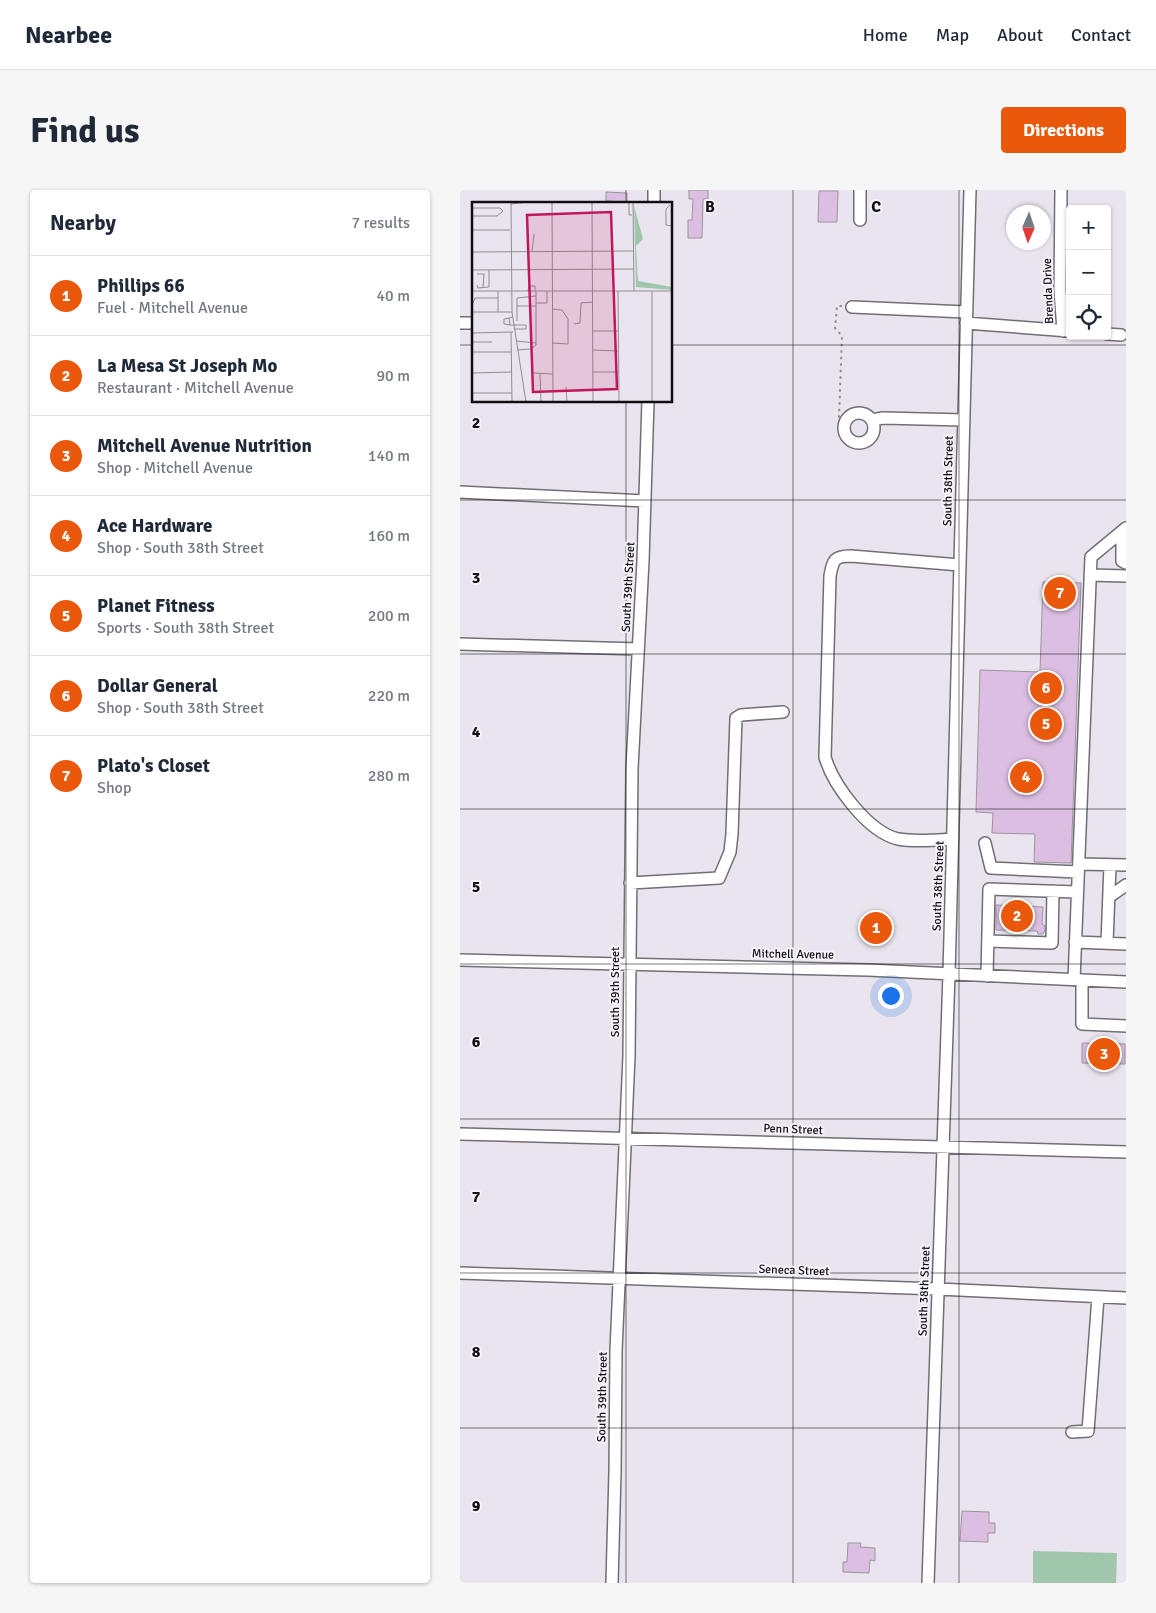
<!DOCTYPE html>
<html lang="en">
<head>
<meta charset="utf-8">
<style>
	body { margin:0; font-family:Signika,sans-serif; background:#f6f6f7; color:#1f2937 }
	.controls { position:absolute; right:15px; top:15px; display:grid; overflow:hidden; border-radius:5px; box-shadow:0 1px 4px #0004 }
	.controls button { width:45px; height:45px; display:grid; place-items:center; padding:0; border:0; border-bottom:1px solid #e0e1e3; background:#fff; color:#1f2937; font:25px sans-serif }
	.compass { position:absolute; left:546px; top:15px; width:45px; height:45px; border-radius:50%; background:#fff; box-shadow:0 1px 4px #0004; rotate:182deg }
	.you { position:absolute; left:430px; top:805px; width:18px; height:18px; margin:-12px; border:4px solid #fff; border-radius:50%; background:#1a73e8; box-shadow:0 0 0 8px #1a73e833 }
	.badge { display:grid; place-items:center; width:32px; height:32px; border-radius:50%; background:#ea580c; color:#fff; font-size:16px; font-weight:700 }
	.pin { position:absolute; translate:-50% -50%; border:2px solid #fff; box-shadow:0 1px 5px #0006 }
	.list { margin:0; padding:0; list-style:none }
	h2 { display:flex; justify-content:space-between; align-items:center; height:65px; margin:0; padding:0 20px; font-size:21px }
	h2 small { font-size:16px; font-weight:400; color:#747a83 }
	.list li { display:grid; grid-template-columns:32px 1fr auto; gap:15px; align-items:center; box-sizing:border-box; height:80px; padding:0 20px; border-top:1px solid #e0e1e3 }
	.list b { display:block; font-size:19px; white-space:nowrap }
	.list p { margin:0; font-size:16px; white-space:nowrap; color:#747a83 }
	.list em { font-size:16px; font-style:normal; color:#747a83 }
	.icon { flex:none; width:28px; height:28px; fill:none; stroke:currentColor; stroke-width:2; stroke-linecap:round; stroke-linejoin:round }
	.map { position:relative; flex:none; width:666px; height:1393px; overflow:hidden; border-radius:5px }
	header { display:flex; align-items:center; gap:30px; box-sizing:border-box; height:70px; padding:0 25px; background:#fff; border-bottom:1px solid #e0e1e3 }
	header strong { font-size:24px }
	nav { display:flex; gap:28px; margin-inline-start:auto; font-size:18px }
	.intro { display:flex; align-items:center; justify-content:space-between; box-sizing:border-box; height:120px; padding:0 30px }
	h1 { margin:0; font-size:35px }
	.button { padding:12px 22px; border-radius:5px; background:#ea580c; color:#fff; font-size:18px; font-weight:700 }
	main { display:flex; gap:30px; padding:0 30px }
	aside { flex:1; background:#fff; border-radius:5px; box-shadow:0 1px 4px #0004 }
	.map>svg:first-child { display:block }
	.green { fill:#a0c7ab }
	.building { fill:#dcbee2; stroke:#9b959c }
	.lines { fill:none; stroke-linecap:round; stroke-linejoin:round }
	.minor-casing { stroke:#726e76; stroke-width:14 }
	.path { stroke:#918d94; stroke-width:2; stroke-dasharray:2.5 4; stroke-linecap:butt }
	.minor { stroke:#fff; stroke-width:11 }
	.grid { fill:none; stroke:#0f0e11; stroke-width:1; stroke-opacity:0.55 }
	.labels { text-anchor:middle; stroke-width:4; stroke-linejoin:round; paint-order:stroke }
	.street-label { font-size:12px; fill:#0f0e11; stroke:#f6f1fb }
	.inset-road { fill:none; stroke:#928e95; stroke-width:1 }
	.view { fill:#c2185b; fill-opacity:0.15; stroke:#c2185b; stroke-width:2.5 }
	.inset-edge { fill:none; stroke:#0f0e11; stroke-width:2.5 }
	.grid-label { font-size:16px; text-anchor:middle; font-weight:bold; fill:#0f0e11; stroke:#f6f1fb; stroke-width:4; stroke-linejoin:round; paint-order:stroke }
</style>
</head>
<body>
<header>
<strong>Nearbee</strong>
<nav><a>Home</a><a>Map</a><a>About</a><a>Contact</a></nav>
</header>
<div class="intro"><h1>Find us</h1><a class="button">Directions</a></div>
<main>
<aside>
<h2>Nearby<small>7 results</small></h2>
<ul class="list">
<li><span class="badge">1</span><div><b>Phillips 66</b><p>Fuel · Mitchell Avenue</p></div><em>40 m</em></li>
<li><span class="badge">2</span><div><b>La Mesa St Joseph Mo</b><p>Restaurant · Mitchell Avenue</p></div><em>90 m</em></li>
<li><span class="badge">3</span><div><b>Mitchell Avenue Nutrition</b><p>Shop · Mitchell Avenue</p></div><em>140 m</em></li>
<li><span class="badge">4</span><div><b>Ace Hardware</b><p>Shop · South 38th Street</p></div><em>160 m</em></li>
<li><span class="badge">5</span><div><b>Planet Fitness</b><p>Sports · South 38th Street</p></div><em>200 m</em></li>
<li><span class="badge">6</span><div><b>Dollar General</b><p>Shop · South 38th Street</p></div><em>220 m</em></li>
<li><span class="badge">7</span><div><b>Plato's Closet</b><p>Shop</p></div><em>280 m</em></li>
</ul>
</aside>
<div class="map">
<svg width="666" height="1393" viewBox="0 0 666 1393">
	<rect width="100%" height="100%" fill="#e9e4ed"/>
	<!-- green -->
	<path class="green" d="M573,1361L657,1363L656,1393H573Z"/>
	<!-- building -->
	<path class="building" d="M229,0H248V9H243L242,48H228V30H232L233,9H229Z
		M359,1H378L377,32H358Z
		M146,2L167,3V14H152V11H146Z
		M583,392L621,393L611,673L574,672L575,644L532,643L533,623L516,622L520,480L580,482Z
		M536,715L583,717L582,734L585,736V741L583,744H578L577,741L536,740Z
		M622,853L665,854V874L622,873Z
		M502,1321L529,1322V1333H535V1343H528V1352L500,1351Z
		M388,1353H401L400,1357L415,1358V1371L410,1370L409,1383L383,1382V1372H387Z"/>
	<g class="lines">
		<defs>
			<path id="minor" d="M601,0L600,100L603,141
				M194,14V0
				M400,30V0
				M392,117L506,122
				M0,133H14
				M506,133L609,141
				M647,144L661,145
				M384 238a15 15 0 1 1 30 0a15 15 0 1 1-30 0Z
				M412,230L423,228L504,230
				M0,302L185,311
				M666,346L662,349V371L666,373
				M630,385L666,386
				M0,454L178,459
				M493,649C476,650 455,652 438,649C408,642 373,595 365,567L370,386C373,370 374,366 391,366L500,375
				M525,653L531,678L618,682
				M619,674L666,675
				M170,693L259,688L270,662L272,644L276,528L281,525L323,522
				M649,707L666,695
				M528,751L592,753L593,701
				M615,752L666,754
				M647,753L650,675
				M0,770L408,780L666,792
				M527,786L529,699L617,702
				M614,790L631,367L666,338
				M622,790V834L666,836
				M0,944L666,962
				M0,1083L478,1099L666,1108
				M612,1242L628,1241L638,1107
				M152,1393L155,1282L156,1161L169,866L172,578L183,371L188,211
				M468,1393L489,784L510,0"/>
		</defs>
		<!-- minor casing -->
		<use href="#minor" class="minor-casing"/>
		<!-- path -->
		<path class="path" d="M382,116H377L375,138L382,146L379,227L385,234"/>
		<!-- minor -->
		<use href="#minor" class="minor"/>
	</g>
	<!-- grid -->
	<path class="grid" d="M166,0V14M333,0V1393M499,0V1393M0,155H14M211,155H666M166,211V1393M0,310H666M0,464H666M0,619H666M0,774H666M0,929H666M0,1083H666M0,1238H666"/>
	<g class="labels">
		<!-- street labels -->
		<g class="street-label">
			<text transform="translate(588 101) rotate(-92)" y="4">Brenda Drive</text>
			<text transform="translate(488 291) rotate(-89)" y="4">South 38th Street</text>
			<text transform="translate(168 397) rotate(-87)" y="4">South 39th Street</text>
			<text transform="translate(478 696) rotate(-88)" y="4">South 38th Street</text>
			<text transform="translate(333 764) rotate(1)" y="4">Mitchell Avenue</text>
			<text transform="translate(155 802) rotate(-90)" y="4">South 39th Street</text>
			<text transform="translate(333 939) rotate(2)" y="4">Penn Street</text>
			<text transform="translate(334 1080) rotate(2)" y="4">Seneca Street</text>
			<text transform="translate(464 1101) rotate(-88)" y="4">South 38th Street</text>
			<text transform="translate(142 1207) rotate(-89)" y="4">South 39th Street</text>
		</g>
	</g>
	<!-- overview -->
	<g transform="translate(12 12)">
		<rect width="200" height="200" fill="#e9e4ed"/>
		<path d="M162,4L171,37L164,44L166,79L200,85V88L164,85Z" fill="#a0c7ab"/>
		<path class="inset-road" d="M39,0L40,110L54,200M80,0L81,200M120,0L121,200M157,0V13H160M161,0L162,89M39,2L56,0M198,3L194,7V23L200,24M0,6H28L31,9L25,14H0M0,28H38M60,49L62,32M0,50L161,49M0,68L162,67M5,72H12L11,86M5,83L6,86L17,85V68M0,89H40M40,89H200M56,89L57,84H63V89M146,89L147,200M180,89V200M0,100V140M1,101L3,96H26M64,101H75V89M45,104H64M80,107L90,108L96,117V142L80,141M0,110H40M26,110V89M41,115L37,116L38,123H54V127H42M37,116L32,117V122L38,123M45,119V96L64,94M102,122L108,121L109,101L121,100M121,129H146M39,130L40,200M0,131L41,130M44,139L64,141M0,140H20M45,148L59,147L64,143V89M121,148L146,149M0,150H40M121,170H146M0,171L40,170M61,171L81,172M68,172L69,200M94,185L95,200M0,191H40"/>
		<path class="view" d="M139,10L145,187L61,190L55,13Z"/>
		<rect width="200" height="200" class="inset-edge"/>
	</g>
	<g class="grid-label">
		<text x="250" y="22">B</text>
		<text x="416" y="22">C</text>
		<text x="16" y="238">2</text>
		<text x="16" y="393">3</text>
		<text x="16" y="547">4</text>
		<text x="16" y="702">5</text>
		<text x="16" y="857">6</text>
		<text x="16" y="1012">7</text>
		<text x="16" y="1167">8</text>
		<text x="16" y="1321">9</text>
	</g>
</svg>
<div class="controls">
<button>+</button>
<button>−</button>
<button><svg class="icon" aria-label="locate" viewBox="0 0 24 24"><circle cx="12" cy="12" r="6"/><path d="M12 2v4M12 18v4M2 12h4M18 12h4"/></svg></button>
</div>
<svg class="compass" viewBox="-18 -18 36 36"><path d="M0-13l5 13h-10z" fill="#e53935"/><path d="M0 13l5-13h-10z" fill="#747a83"/></svg>
<div class="you"></div>
<div class="pin badge" style="left:416px;top:738px">1</div>
<div class="pin badge" style="left:557px;top:726px">2</div>
<div class="pin badge" style="left:644px;top:864px">3</div>
<div class="pin badge" style="left:566px;top:587px">4</div>
<div class="pin badge" style="left:586px;top:534px">5</div>
<div class="pin badge" style="left:586px;top:498px">6</div>
<div class="pin badge" style="left:600px;top:403px">7</div>
</div>
</main>
</body>
</html>
